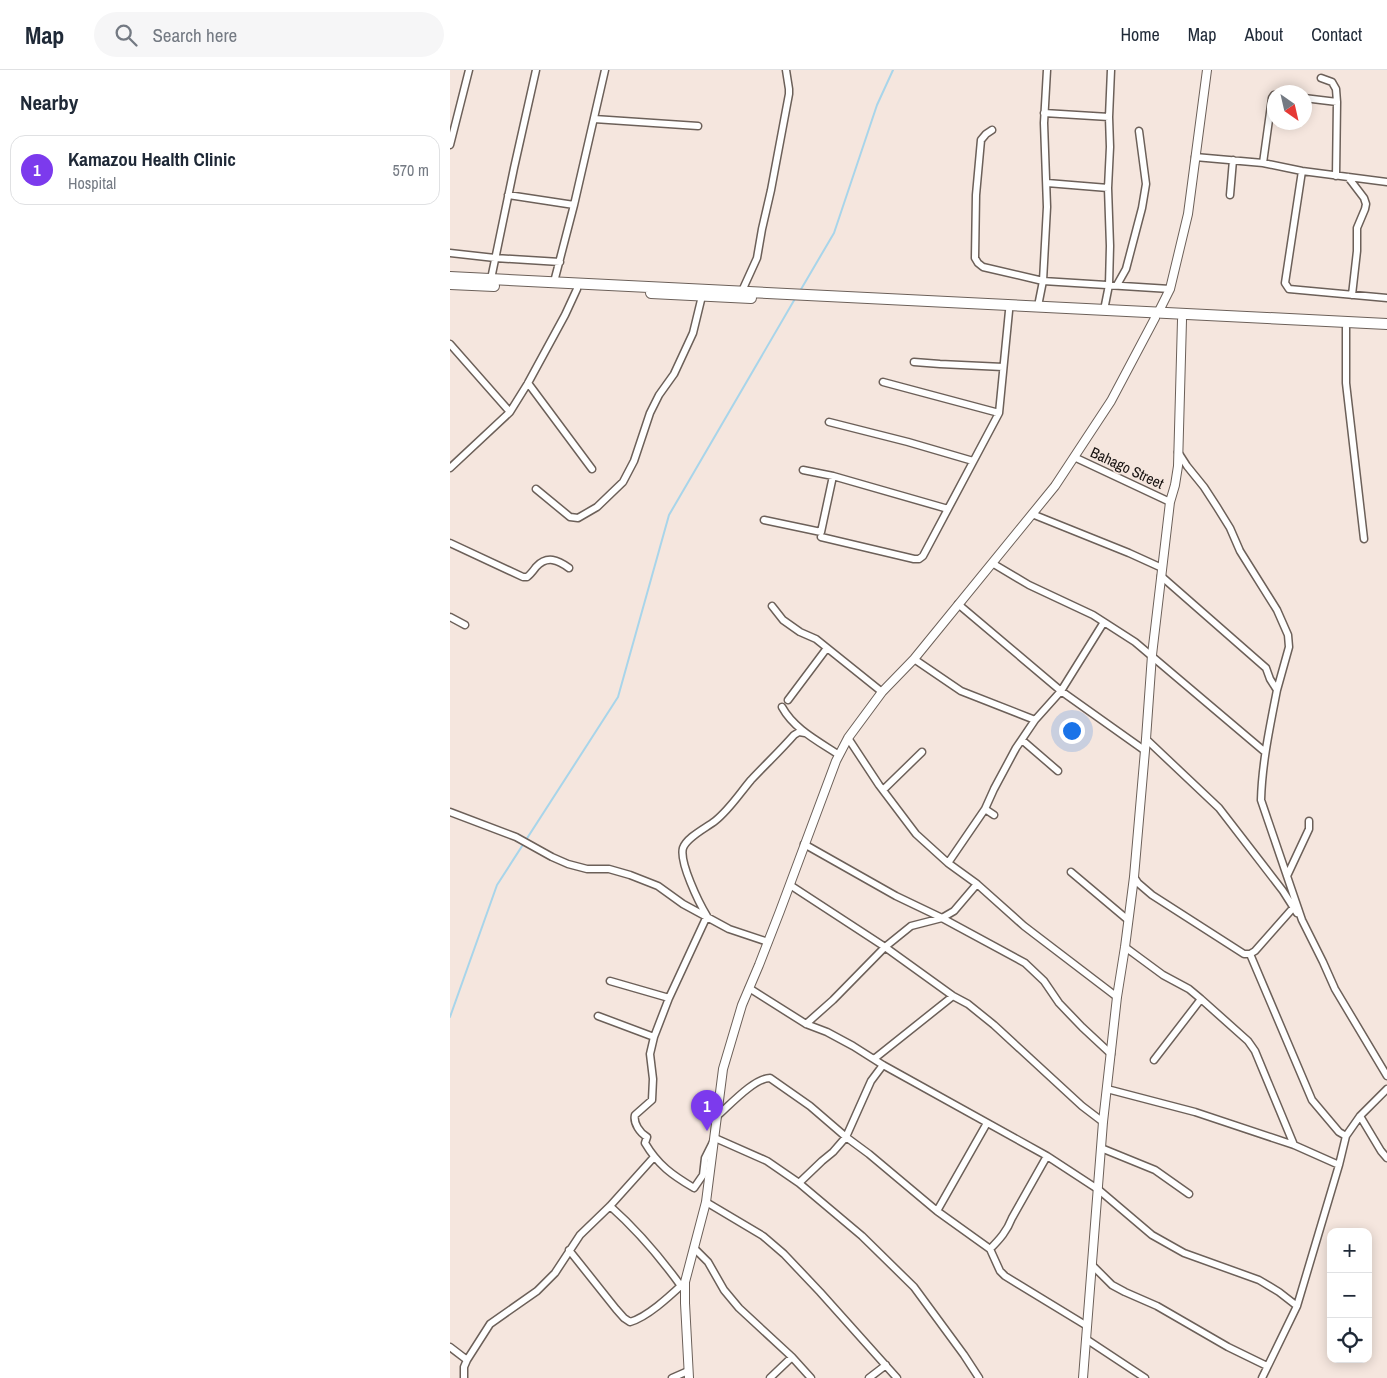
<!DOCTYPE html>
<html lang="en">
<head>
<meta charset="utf-8">
<style>
	body { margin:0; font-family:"Archivo Narrow",sans-serif; background:#f6f6f7; color:#1f2937 }
	.controls { position:absolute; right:15px; bottom:15px; display:grid; overflow:hidden; border-radius:10px; box-shadow:0 2px 12px #0003 }
	.controls button { width:45px; height:45px; display:grid; place-items:center; padding:0; border:0; border-bottom:1px solid #e0e1e3; background:#fff; color:#1f2937; font:25px sans-serif }
	.compass { position:absolute; left:817px; top:15px; width:45px; height:45px; border-radius:50%; background:#fff; box-shadow:0 2px 12px #0003; rotate:146deg }
	.you { position:absolute; left:621px; top:660px; width:18px; height:18px; margin:-12px; border:4px solid #fff; border-radius:50%; background:#1a73e8; box-shadow:0 0 0 8px #1a73e833 }
	.badge { display:grid; place-items:center; width:32px; height:32px; border-radius:50%; background:#7c3aed; color:#fff; font-size:16px; font-weight:700 }
	.pin { position:absolute; translate:-50% -41px; filter:drop-shadow(0 1px 2px #0008) }
	.pin::after { content:''; position:absolute; top:26px; width:18px; height:15px; background:inherit; clip-path:polygon(0 0,100% 0,50% 100%) }
	.list { margin:0; padding:0; list-style:none }
	h2 { display:flex; justify-content:space-between; align-items:center; height:65px; margin:0; padding:0 20px; font-size:21px }
	h2 small { font-size:16px; font-weight:400; color:#747a83 }
	.list li { display:grid; grid-template-columns:32px 1fr auto; gap:15px; align-items:center; box-sizing:border-box; height:70px; margin:0 10px 10px; padding:0 10px; border:1px solid #e0e1e3; border-radius:15px }
	.list b { display:block; font-size:19px; white-space:nowrap }
	.list p { margin:0; font-size:16px; white-space:nowrap; color:#747a83 }
	.list em { font-size:16px; font-style:normal; color:#747a83 }
	.icon { flex:none; width:28px; height:28px; fill:none; stroke:currentColor; stroke-width:2; stroke-linecap:round; stroke-linejoin:round }
	.map { position:relative; flex:none; width:937px; height:1308px; overflow:hidden }
	header { display:flex; align-items:center; gap:30px; box-sizing:border-box; height:70px; padding:0 25px; background:#fff; border-bottom:1px solid #e0e1e3 }
	header strong { font-size:24px }
	nav { display:flex; gap:28px; margin-inline-start:auto; font-size:18px }
	.search { width:350px; height:45px; background:#f6f6f7; display:flex; align-items:center; gap:12px; box-sizing:border-box; padding:0 18px; border-radius:28px; color:#747a83; font-size:19px }
	main { display:flex }
	aside { flex:1; background:#fff }
	.map>svg:first-child { display:block }
	.lines { fill:none; stroke-linecap:round; stroke-linejoin:round }
	.stream { stroke:#a8d5ea; stroke-width:2 }
	.minor-casing { stroke:#6c6059; stroke-width:9 }
	.tertiary-casing { stroke:#6c6059; stroke-width:10 }
	.primary-casing { stroke:#6c6059; stroke-width:12 }
	.minor { stroke:#fff; stroke-width:6 }
	.tertiary { stroke:#fff; stroke-width:8 }
	.primary { stroke:#fff; stroke-width:10 }
	.labels { text-anchor:middle; stroke-width:4; stroke-linejoin:round; paint-order:stroke }
	.street-label { font-size:15px; fill:#171210; stroke:#f5e6de }
</style>
</head>
<body>
<header>
<strong>Map</strong>
<div class="search"><svg class="icon" aria-label="search" viewBox="0 0 24 24"><circle cx="10" cy="10" r="6"/><path d="M15 15l6 6"/></svg>Search here</div>
<nav><a>Home</a><a>Map</a><a>About</a><a>Contact</a></nav>
</header>
<main>
<aside>
<h2>Nearby<small></small></h2>
<ul class="list">
<li><span class="badge">1</span><div><b>Kamazou Health Clinic</b><p>Hospital</p></div><em>570 m</em></li>
</ul>
</aside>
<div class="map">
<svg width="937" height="1308" viewBox="0 0 937 1308">
	<rect width="100%" height="100%" fill="#f5e6de"/>
	<g class="lines">
		<!-- stream -->
		<path class="stream" d="M350,221L384,163L427,35L443,0
			M0,947L47,815L168,627L219,445L346,227"/>
		<defs>
			<path id="minor" d="M871,8L882,12L886,19L887,32L886,106
				M854,28L887,32
				M594,43L659,47
				M144,49L248,56
				M542,60L536,64L531,70L526,125L525,188L528,193L533,197L593,211L720,219
				M0,75L19,0
				M745,87L813,93L852,101L937,112
				M813,93L822,28L824,25
				M852,101L835,213L839,219L937,228
				M898,107L914,128L916,134L915,139L907,158V181L902,225
				M597,113L658,118
				M58,125L124,135
				M780,125L783,90
				M0,183L45,188L110,192
				M41,209L64,98L86,0
				M104,212L124,135L155,0
				M667,215L676,199L692,138L696,114L689,61
				M292,221L307,188L312,159L321,120L339,24V19L336,0
				M588,236L593,211L597,137L594,53L597,0
				M654,240L659,215L660,176L658,118L660,77L659,47L661,0
				M896,258V313L914,469
				M0,274L60,342
				M464,292L490,294L553,297
				M433,312L549,343
				M78,313L142,399
				M379,352L458,372L523,391
				M728,382L737,396L754,417L767,437L780,458L790,481L827,540L838,565L839,577L827,620
				M624,387L720,432
				M0,398L60,342L78,313L115,245L127,219
				M353,400L383,406L498,439
				M86,419L120,447L128,448L147,437L173,412L184,391L200,343L209,325L224,304L243,263L252,226
				M582,444L679,483L712,498
				M314,450L371,462L383,406
				M371,467L464,489H469L473,486L549,343L559,241
				M0,473L73,507H77C81,504 83,501 86,497C97,485 108,490 119,498
				M542,493L579,515L643,545L685,572L815,682
				M711,506L816,598L820,609L827,620C820,656 812,693 811,730L852,850L873,892L885,919L937,1006
				M508,534L611,621L694,680
				M322,536L333,550L350,562L366,569L432,622
				M0,547L15,555
				M464,589L511,621L585,650
				M338,630L377,578
				M332,637C344,659 368,671 389,685
				M355,663L349,662L344,665C330,681 315,695 301,710C290,723 279,740 265,751C256,758 237,767 233,778C229,792 249,833 257,846L219,928L204,967L200,984L203,1009L202,1030L185,1045C183,1053 190,1063 197,1067L195,1073C208,1095 222,1105 244,1118L253,1105L255,1088L265,1068L317,1091L349,1113L412,1166L464,1217L514,1285L529,1308
				M398,668L429,715L466,764L498,793L527,814L574,856L667,927
				M696,669L769,738L833,821L847,843
				M572,670L608,701
				M433,720L472,682
				M535,739L544,745
				M0,742L66,767L102,787L118,794L137,799H159L180,805L208,816L233,834L279,859L318,872
				M354,774L446,826L492,848L575,893L594,911L609,933L632,957L661,984
				M498,793L535,739L544,719L566,678L585,650L611,621L654,552
				M621,802L678,850
				M837,806L859,759V751
				M684,807L688,813L702,825L794,884H800L805,881L843,838
				M340,815L435,877L503,926L518,934L544,955L632,1036L653,1052
				M675,877L713,905L739,919L751,929L798,971L805,981L844,1075
				M800,884L862,1030L889,1062L896,1066
				M160,911L219,928
				M299,918L356,954L377,962L403,976L433,995L597,1086L649,1120L702,1165L734,1183L809,1210L829,1222L847,1236
				M148,946L204,967
				M356,954L383,930L435,877L461,856L492,848L504,841L527,814
				M424,989L503,926
				M704,990L751,929
				M657,1019L745,1042L844,1075L889,1095
				M910,1046L931,1081L937,1088
				M266,1047C279,1036 304,1008 320,1008L360,1036L396,1067L419,1084L487,1141L540,1179L550,1201L555,1206L637,1256
				M651,1078L705,1100L739,1124
				M349,1113L372,1091L383,1082L396,1067L421,1011L433,995
				M256,1132L313,1166L334,1184L370,1222L447,1308
				M160,1136C187,1160 210,1187 231,1216
				M487,1141L537,1053
				M244,1178L258,1192L274,1220L289,1238L342,1287L361,1308
				M540,1179C550,1169 557,1161 562,1148L597,1086
				M119,1180L166,1239L174,1248L180,1252C198,1247 222,1224 235,1212
				M642,1195L662,1215L675,1222L707,1236L778,1277L817,1296
				M636,1269L695,1308
				M0,1277L17,1290
				M14,1308V1297L17,1290L40,1254L87,1221L105,1203L130,1165L160,1136L204,1087
				M222,1308L238,1301
				M320,1308L342,1287
				M419,1308L436,1295
				M812,1308L847,1236L889,1095L896,1066L910,1046L937,1019"/>
			<path id="tertiary" d="M708,243L720,219L738,144L757,0
				M239,1308L235,1233V1212L256,1132L273,999L292,935L309,895L330,841L386,691L398,668L432,622L464,589L605,416L661,331L705,248
				M633,1308L653,1052L667,927L675,877L684,807L696,669L702,585L720,432L725,415L728,396L732,250"/>
			<path id="primary" d="M0,207L937,254
				M0,214L44,216
				M201,223L301,228"/>
		</defs>
		<!-- minor casing -->
		<use href="#minor" class="minor-casing"/>
		<!-- tertiary casing -->
		<use href="#tertiary" class="tertiary-casing"/>
		<!-- primary casing -->
		<use href="#primary" class="primary-casing"/>
		<!-- minor -->
		<use href="#minor" class="minor"/>
		<!-- tertiary -->
		<use href="#tertiary" class="tertiary"/>
		<!-- primary -->
		<use href="#primary" class="primary"/>
	</g>
	<g class="labels">
		<!-- street labels -->
		<g class="street-label">
			<text transform="translate(677 398) rotate(25)" y="5">Bahago Street</text>
		</g>
	</g>
</svg>
<div class="controls">
<button>+</button>
<button>−</button>
<button><svg class="icon" aria-label="locate" viewBox="0 0 24 24"><circle cx="12" cy="12" r="6"/><path d="M12 2v4M12 18v4M2 12h4M18 12h4"/></svg></button>
</div>
<svg class="compass" viewBox="-18 -18 36 36"><path d="M0-13l5 13h-10z" fill="#e53935"/><path d="M0 13l5-13h-10z" fill="#747a83"/></svg>
<div class="you"></div>
<div class="pin badge" style="left:257px;top:1061px">1</div>
</div>
</main>
</body>
</html>
